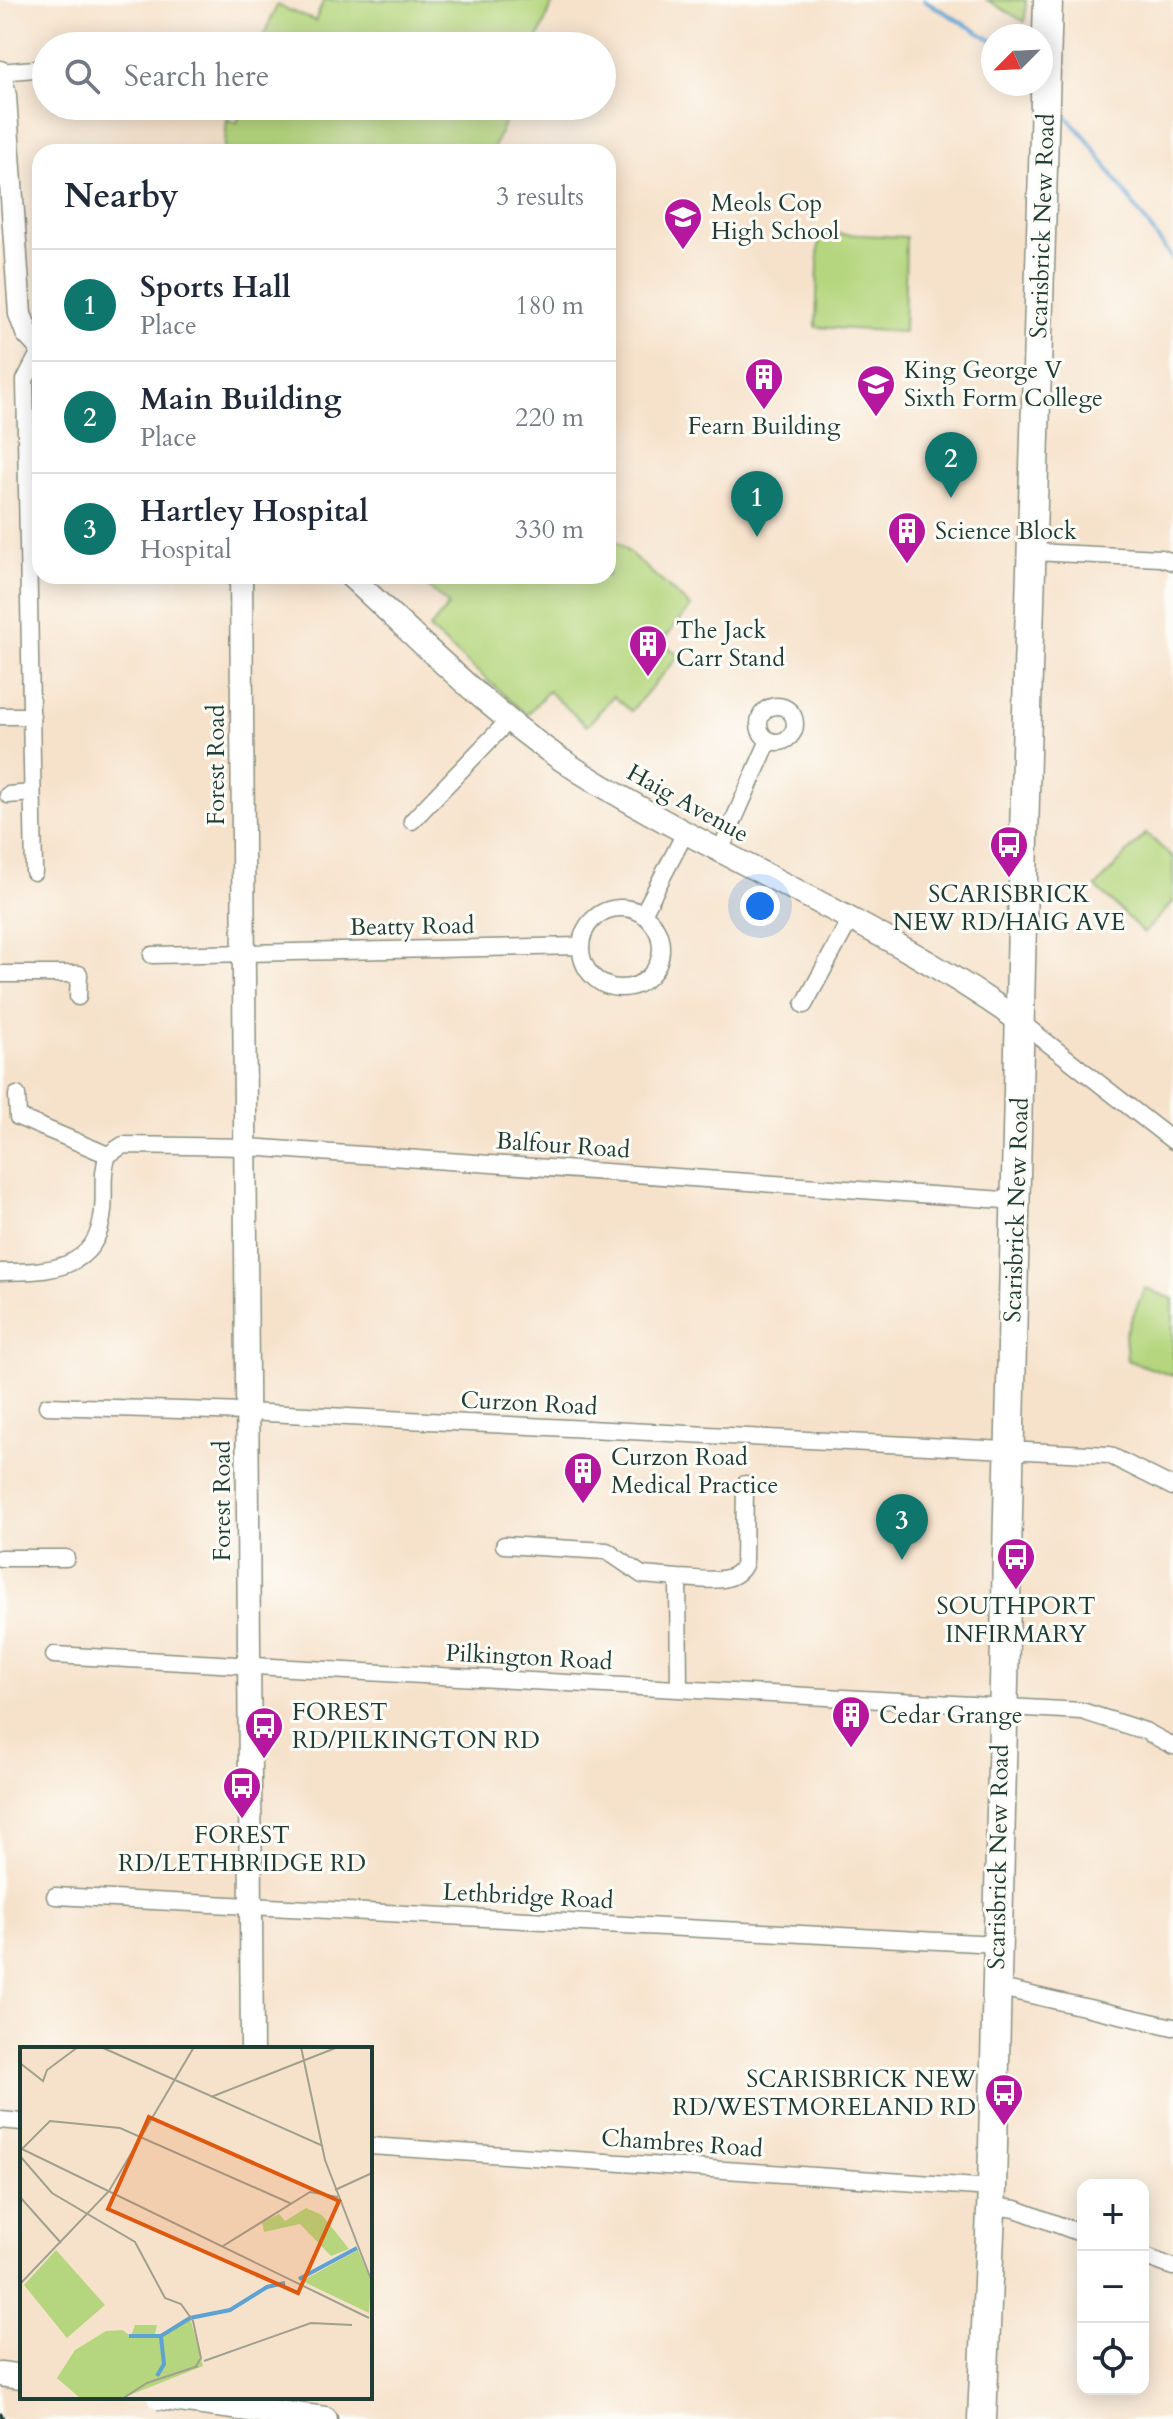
<!DOCTYPE html>
<html lang="en">
<head>
<meta charset="utf-8">
<style>
	body { margin:0; font-family:Cardo,serif; background:#f2f2f3; color:#1f2937 }
	.controls { position:absolute; right:24px; bottom:24px; display:grid; overflow:hidden; border-radius:16px; box-shadow:0 4px 20px #0003 }
	.controls button { width:72px; height:72px; display:grid; place-items:center; padding:0; border:0; border-bottom:2px solid #e0e1e3; background:#fff; color:#1f2937; font:40px sans-serif }
	.compass { position:absolute; left:981px; top:24px; width:72px; height:72px; border-radius:50%; background:#fff; box-shadow:0 4px 20px #0003; rotate:246deg }
	.you { position:absolute; left:760px; top:906px; width:28px; height:28px; margin:-20px; border:6px solid #fff; border-radius:50%; background:#1a73e8; box-shadow:0 0 0 12px #1a73e833 }
	.badge { display:grid; place-items:center; width:52px; height:52px; border-radius:50%; background:#0f766e; color:#fff; font-size:26px; font-weight:700 }
	.pin { position:absolute; translate:-50% -66px; filter:drop-shadow(0 2px 4px #0008) }
	.pin::after { content:''; position:absolute; top:42px; width:28px; height:24px; background:inherit; clip-path:polygon(0 0,100% 0,50% 100%) }
	.list { margin:0; padding:0; list-style:none }
	h2 { display:flex; justify-content:space-between; align-items:center; height:104px; margin:0; padding:0 32px; font-size:34px }
	h2 small { font-size:26px; font-weight:400; color:#747a83 }
	.list li { display:grid; grid-template-columns:52px 1fr auto; gap:24px; align-items:center; box-sizing:border-box; height:112px; padding:0 32px; border-top:2px solid #e0e1e3 }
	.list b { display:block; font-size:30px; white-space:nowrap }
	.list p { margin:0; font-size:26px; white-space:nowrap; color:#747a83 }
	.list em { font-size:26px; font-style:normal; color:#747a83 }
	.icon { flex:none; width:44px; height:44px; fill:none; stroke:currentColor; stroke-width:2; stroke-linecap:round; stroke-linejoin:round }
	.map { position:relative; flex:none; width:1173px; height:2419px; overflow:hidden }
	.search { position:absolute; background:#fff; box-shadow:0 4px 20px #0003; left:32px; top:32px; width:584px; height:88px; display:flex; align-items:center; gap:20px; box-sizing:border-box; padding:0 28px; border-radius:44px; color:#747a83; font-size:30px }
	.panel { position:absolute; background:#fff; box-shadow:0 4px 20px #0003; left:32px; top:144px; width:584px; height:440px; border-radius:24px }
	.map>svg:first-child { display:block }
	.green { fill:#b5d67e; stroke:#6a8a59; stroke-width:2 }
	.lines { fill:none; stroke-linecap:round; stroke-linejoin:round }
	.stream { stroke:#5da2d2; stroke-width:4 }
	.street-casing { stroke:#8a9080; stroke-width:19 }
	.secondary-casing { stroke:#8a9080; stroke-width:25 }
	.primary-casing { stroke:#8a9080; stroke-width:27 }
	.highway-casing { stroke:#8a9080; stroke-width:31 }
	.street { stroke:#fff; stroke-width:16 }
	.secondary { stroke:#fff; stroke-width:22 }
	.primary { stroke:#fff; stroke-width:24 }
	.highway { stroke:#fff; stroke-width:28 }
	.rail { stroke:#1f3d34; stroke-width:4; stroke-dasharray:12 6; stroke-linecap:butt }
	.primary-bridge-casing { stroke:#8a9080; stroke-width:27; stroke-linecap:butt }
	.primary-bridge { stroke:#fff; stroke-width:24 }
	.labels { text-anchor:middle; stroke-width:6; stroke-linejoin:round; paint-order:stroke }
	.poi-label { font-size:24px; fill:#1f3d34; stroke:#fdfcf7; text-anchor:start }
	.street-label { font-size:24px; fill:#1f3d34; stroke:#fdfcf7 }
	.inset-river { fill:none; stroke:#5da2d2; stroke-width:4 }
	.inset-road { fill:none; stroke:#a0a08f; stroke-width:2 }
	.view { fill:#de580e; fill-opacity:0.15; stroke:#de580e; stroke-width:4 }
	.inset-edge { fill:none; stroke:#1f3d34; stroke-width:4 }
</style>
</head>
<body>
<div class="map">
<svg width="1173" height="2419" viewBox="0 0 1173 2419">
	<rect width="100%" height="100%" fill="#fdfcf7"/>
	<filter id="ink" filterUnits="userSpaceOnUse"><feTurbulence type="fractalNoise" baseFrequency=".0125" numOctaves="2"/><feDisplacementMap in="SourceGraphic" scale="16" xChannelSelector="R" yChannelSelector="G"/><feConvolveMatrix kernelMatrix="1 2 1 2 8 2 1 2 1" color-interpolation-filters="sRGB"/></filter>
	<filter id="wash" filterUnits="userSpaceOnUse"><feTurbulence type="fractalNoise" baseFrequency=".006" numOctaves="4" result="noise"/><feDisplacementMap in="SourceGraphic" scale="32" xChannelSelector="R" yChannelSelector="G"/><feGaussianBlur stdDeviation="1.8" result="paint"/><feColorMatrix in="noise" values="0 0 0 0 0 0 0 0 0 0 0 0 0 0 0 0 0 1.4 0 .05"/><feComposite in="paint" operator="in"/></filter>
	<g filter="url(#wash)">
		<rect width="100%" height="100%" fill="#f6e2cb"/>
		<!-- green -->
		<path class="green" d="M324,0H554L535,46L260,44L277,5L315,21Z
			M987,0H1026L1025,22Z
			M243,106H511L492,152H224L227,119L237,123Z
			M819,233L906,237L904,332L816,327Z
			M608,534L691,607L662,641L679,656L631,711L613,696L587,726L548,691L527,715L429,629L449,605L419,579L421,576H608Z
			M1146,833L1173,858V902L1144,933L1096,887Z
			M1145,1288L1173,1299V1376L1127,1360L1125,1334Z"/>
		<g class="lines">
			<!-- stream -->
			<path class="stream" d="M924,0L993,41
				M1056,106L1084,135L1173,260"/>
		</g>
	</g>
	<g filter="url(#ink)">
		<g class="lines">
			<defs>
				<path id="street" d="M0,72L46,68
					M1033,552L1161,558L1173,562
					M759 724a18 18 0 1 1 36 0a18 18 0 1 1-36 0Z
					M0,716H32
					M8,795L32,793
					M412,821L508,721
					M720,851L769,740
					M34,872L25,380L40,351
					M581 948a40 40 0 1 1 80 0a40 40 0 1 1-80 0Z
					M643,914L684,835
					M152,955L581,946
					M0,974H79L78,997
					M804,1005L851,918
					M1022,1023L1173,1141
					M17,1095L18,1117L108,1155
					M108,1155L123,1145L248,1147L1018,1201
					M0,1272C47,1272 98,1271 103,1211C105,1192 101,1173 108,1155
					M47,1406L247,1412L1109,1455L1173,1487
					M504,1545L607,1551L642,1575L678,1578
					M0,1558H66
					M54,1655L1082,1711L1145,1731L1173,1746
					M679,1689L678,1578C699,1578 733,1587 744,1565L745,1484
					M55,1896L997,1944
					M996,1987L1173,2027
					M0,2120L22,2122
					M370,2146L992,2188
					M991,2206L1016,2209L1083,2234
					M1143,2256L1173,2267"/>
				<path id="secondary" d="M0,72L5,96L20,314L27,333L40,347
					M241,576L252,2049
					M350,576C424,644 495,718 580,772C724,862 884,924 1022,1023"/>
				<path id="primary" d="M0,2374L22,2377
					M187,2401L325,2419"/>
				<path id="highway" d="M982,2419L992,2188L1028,670L1048,0"/>
			</defs>
			<!-- street casing -->
			<use href="#street" class="street-casing"/>
			<!-- secondary casing -->
			<use href="#secondary" class="secondary-casing"/>
			<!-- primary casing -->
			<use href="#primary" class="primary-casing"/>
			<!-- highway casing -->
			<use href="#highway" class="highway-casing"/>
			<!-- street -->
			<use href="#street" class="street"/>
			<!-- secondary -->
			<use href="#secondary" class="secondary"/>
			<!-- primary -->
			<use href="#primary" class="primary"/>
			<!-- highway -->
			<use href="#highway" class="highway"/>
			<!-- rail -->
			<path class="rail" d="M0,2413L3,2419"/>
			<defs>
				<path id="primary-bridge" d="M159,2397L187,2401"/>
			</defs>
			<!-- primary-bridge casing -->
			<use href="#primary-bridge" class="primary-bridge-casing"/>
			<!-- primary-bridge -->
			<use href="#primary-bridge" class="primary-bridge"/>
		</g>
	</g>
	<!-- icons -->
	<defs>
		<symbol id="school-pin" viewBox="-11 -11 22 30"><path d="M0 17L-7.5 6A9.5 9.5 0 1 1 7.5 6Z" fill="#b5179e" stroke="#fdfcf7"/><path d="M0-5L7-2L0 1L-7-2ZM-4 1L0 2.5L4 1V4Q0 6-4 4Z" fill="#fff"/></symbol>
		<symbol id="building-pin" viewBox="-11 -11 22 30"><path d="M0 17L-7.5 6A9.5 9.5 0 1 1 7.5 6Z" fill="#b5179e" stroke="#fdfcf7"/><path d="M-4-6H4V6H1V3H-1V6H-4ZM-2.5-4.3h1.7v1.8h-1.7ZM.8-4.3h1.7v1.8H.8ZM-2.5-1h1.7V.8h-1.7ZM.8-1h1.7V.8H.8Z" fill="#fff"/></symbol>
		<symbol id="university-pin" viewBox="-11 -11 22 30"><path d="M0 17L-7.5 6A9.5 9.5 0 1 1 7.5 6Z" fill="#b5179e" stroke="#fdfcf7"/><path d="M0-5L7-2L0 1L-7-2ZM-4 1L0 2.5L4 1V4Q0 6-4 4Z" fill="#fff"/></symbol>
		<symbol id="bus-pin" viewBox="-11 -11 22 30"><path d="M0 17L-7.5 6A9.5 9.5 0 1 1 7.5 6Z" fill="#b5179e" stroke="#fdfcf7"/><path d="M-5-6H5V4H4V6H2V4H-2V6H-4V4H-5ZM-3.5-4V0h7V-4ZM-3.5 1.2v1.5H-2V1.2ZM2 1.2v1.5H3.5V1.2Z" fill="#fff"/></symbol>
	</defs>
	<g fill-rule="evenodd">
		<use href="#school-pin" x="661" y="195" width="44" height="60"/>
		<use href="#building-pin" x="742" y="355" width="44" height="60"/>
		<use href="#university-pin" x="854" y="362" width="44" height="60"/>
		<use href="#building-pin" x="885" y="509" width="44" height="60"/>
		<use href="#building-pin" x="626" y="622" width="44" height="60"/>
		<use href="#bus-pin" x="987" y="823" width="44" height="60"/>
		<use href="#building-pin" x="561" y="1449" width="44" height="60"/>
		<use href="#bus-pin" x="994" y="1535" width="44" height="60"/>
		<use href="#building-pin" x="829" y="1693" width="44" height="60"/>
		<use href="#bus-pin" x="242" y="1704" width="44" height="60"/>
		<use href="#bus-pin" x="220" y="1764" width="44" height="60"/>
		<use href="#bus-pin" x="982" y="2071" width="44" height="60"/>
	</g>
	<g class="labels">
		<!-- poi labels -->
		<g class="poi-label">
			<text x="711" y="211">Meols Cop<tspan x="711" dy="28">High School</tspan></text>
			<text x="904" y="378">King George V<tspan x="904" dy="28">Sixth Form College</tspan></text>
			<text x="764" y="434" text-anchor="middle">Fearn Building</text>
			<text x="935" y="539">Science Block</text>
			<text x="676" y="638">The Jack<tspan x="676" dy="28">Carr Stand</tspan></text>
			<text x="1009" y="902" text-anchor="middle">SCARISBRICK<tspan x="1009" dy="28">NEW RD/HAIG AVE</tspan></text>
			<text x="611" y="1465">Curzon Road<tspan x="611" dy="28">Medical Practice</tspan></text>
			<text x="1016" y="1614" text-anchor="middle">SOUTHPORT<tspan x="1016" dy="28">INFIRMARY</tspan></text>
			<text x="292" y="1720">FOREST<tspan x="292" dy="28">RD/PILKINGTON RD</tspan></text>
			<text x="879" y="1723">Cedar Grange</text>
			<text x="242" y="1843" text-anchor="middle">FOREST<tspan x="242" dy="28">RD/LETHBRIDGE RD</tspan></text>
			<text x="976" y="2087" text-anchor="end">SCARISBRICK NEW<tspan x="976" dy="28">RD/WESTMORELAND RD</tspan></text>
		</g>
		<!-- street labels -->
		<g class="street-label">
			<text transform="translate(1042 226) rotate(-88)" y="8">Scarisbrick New Road</text>
			<text transform="translate(216 765) rotate(-90)" y="8">Forest Road</text>
			<text transform="translate(688 803) rotate(29)" y="8">Haig Avenue</text>
			<text transform="translate(412 926) rotate(-1)" y="8">Beatty Road</text>
			<text transform="translate(563 1145) rotate(4)" y="8">Balfour Road</text>
			<text transform="translate(1016 1210) rotate(-88)" y="8">Scarisbrick New Road</text>
			<text transform="translate(529 1403) rotate(3)" y="8">Curzon Road</text>
			<text transform="translate(222 1501) rotate(-90)" y="8">Forest Road</text>
			<text transform="translate(529 1657) rotate(3)" y="8">Pilkington Road</text>
			<text transform="translate(998 1857) rotate(-89)" y="8">Scarisbrick New Road</text>
			<text transform="translate(528 1896) rotate(3)" y="8">Lethbridge Road</text>
			<text transform="translate(682 2143) rotate(4)" y="8">Chambres Road</text>
		</g>
	</g>
	<!-- overview -->
	<g transform="translate(20 2047)">
		<rect width="352" height="352" fill="#f6e2cb"/>
		<path d="M286,161L302,168L329,202L311,209L280,177L244,185L242,175L259,167L265,174ZM36,203L85,258L47,291L4,238ZM338,203L351,234L349,266L282,234ZM170,270L183,319L100,352H61L37,331L55,303L86,284L102,283L111,289L115,278H137L135,287H141Z" fill="#b5d67e"/>
		<path class="inset-river" d="M279,232L337,201M109,289H141L170,271L210,263L247,240L265,236M137,329L144,317L141,290"/>
		<path class="inset-road" d="M81,0L303,99M281,0L305,113L352,235M0,16L23,34L27,23L58,0M191,50L318,0M2,102L30,74L100,81L272,157M2,102L349,271M0,109L32,146L115,195L145,251L161,257L173,274L181,311L176,319M315,143L352,126M0,150L41,196M203,199L290,145L318,150M0,237L89,144L174,0M184,314L291,276L332,278M102,352L127,336L178,319"/>
		<path class="view" d="M129,70L319,154L278,246L88,162Z"/>
		<rect width="352" height="352" class="inset-edge"/>
	</g>
</svg>
<div class="controls">
<button>+</button>
<button>−</button>
<button><svg class="icon" aria-label="locate" viewBox="0 0 24 24"><circle cx="12" cy="12" r="6"/><path d="M12 2v4M12 18v4M2 12h4M18 12h4"/></svg></button>
</div>
<svg class="compass" viewBox="-18 -18 36 36"><path d="M0-13l5 13h-10z" fill="#e53935"/><path d="M0 13l5-13h-10z" fill="#747a83"/></svg>
<div class="you"></div>
<div class="pin badge" style="left:757px;top:537px">1</div>
<div class="pin badge" style="left:951px;top:498px">2</div>
<div class="pin badge" style="left:902px;top:1560px">3</div>
<div class="search"><svg class="icon" aria-label="search" viewBox="0 0 24 24"><circle cx="10" cy="10" r="6"/><path d="M15 15l6 6"/></svg>Search here</div>
<section class="panel">
<h2>Nearby<small>3 results</small></h2>
<ul class="list">
<li><span class="badge">1</span><div><b>Sports Hall</b><p>Place</p></div><em>180 m</em></li>
<li><span class="badge">2</span><div><b>Main Building</b><p>Place</p></div><em>220 m</em></li>
<li><span class="badge">3</span><div><b>Hartley Hospital</b><p>Hospital</p></div><em>330 m</em></li>
</ul>
</section>
</div>
</body>
</html>
